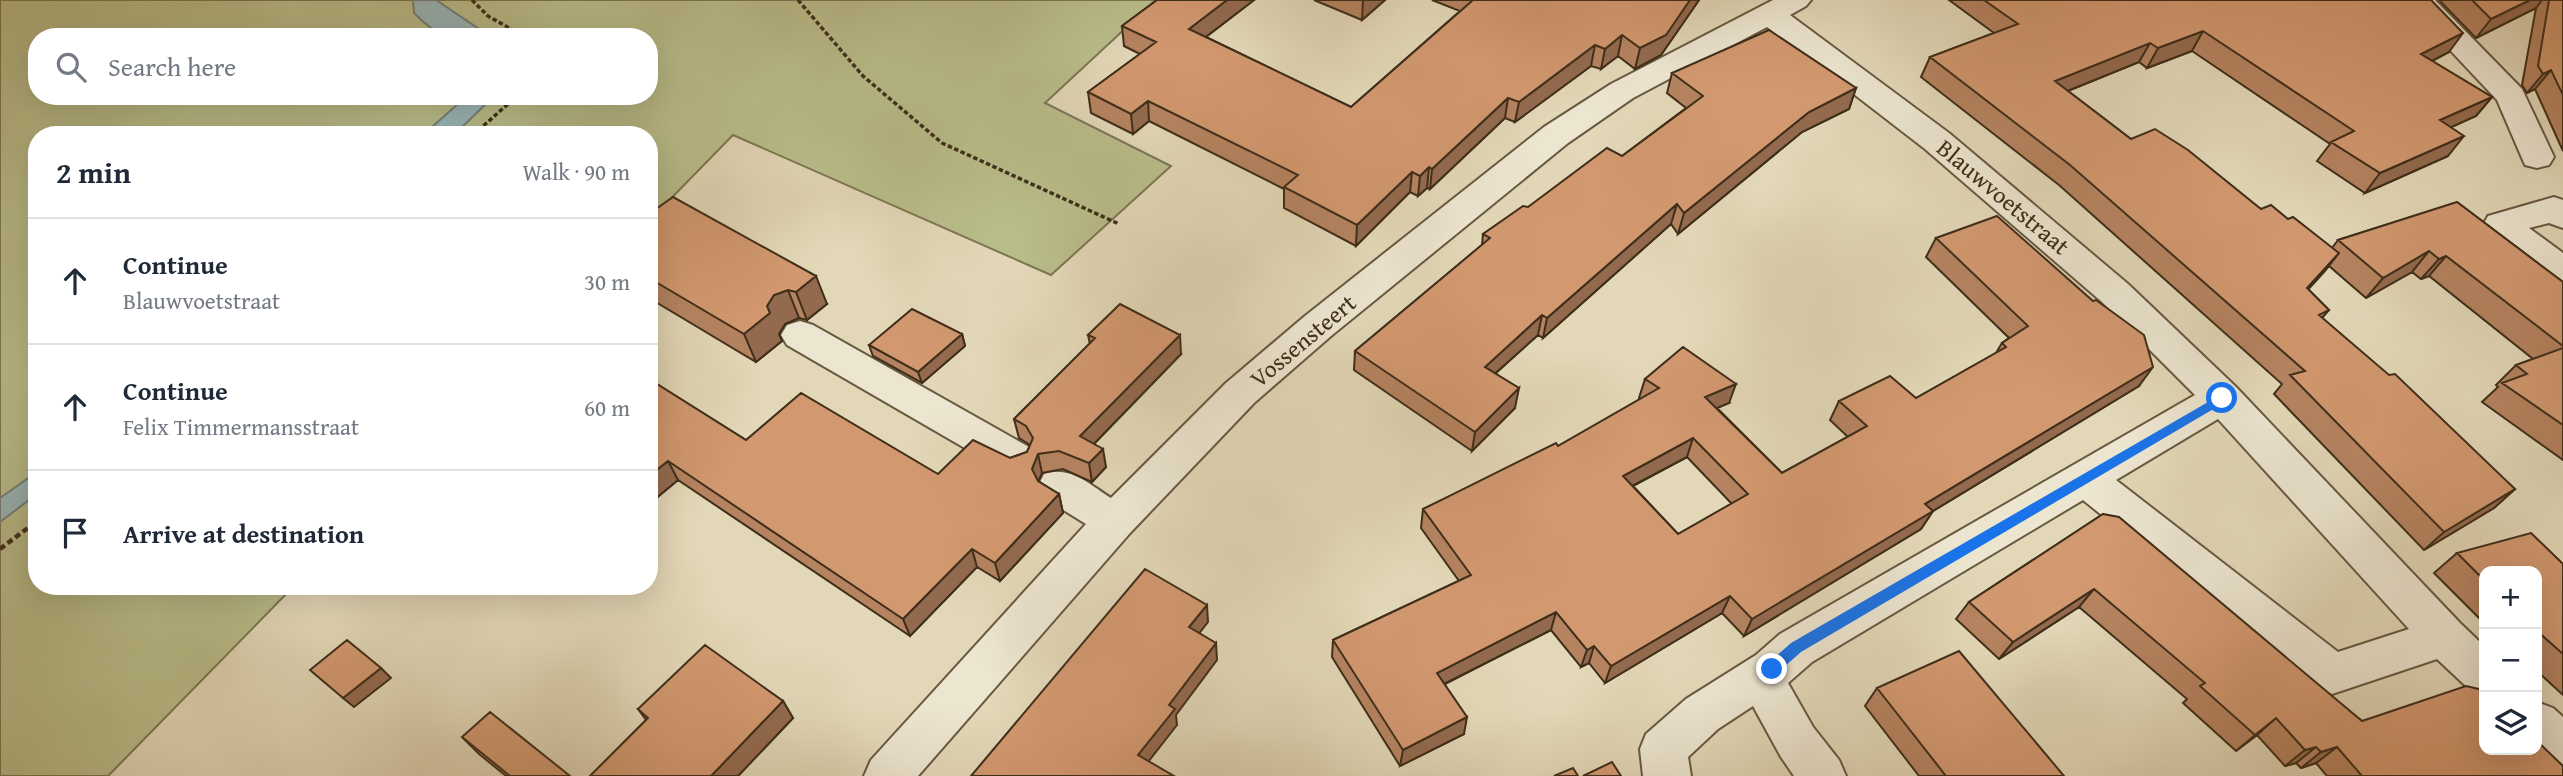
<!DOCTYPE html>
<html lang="en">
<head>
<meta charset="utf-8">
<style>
	body { margin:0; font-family:"Gentium Book Plus",serif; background:#f6f6f7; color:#1f2937 }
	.controls { position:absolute; right:21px; bottom:21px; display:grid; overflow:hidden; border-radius:14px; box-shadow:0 7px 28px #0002 }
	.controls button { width:63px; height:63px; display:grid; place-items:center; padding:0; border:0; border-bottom:2px solid #e0e1e3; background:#fff; color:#1f2937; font:35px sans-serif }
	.stop { position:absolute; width:21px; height:21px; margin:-16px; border:5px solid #1a73e8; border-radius:50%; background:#fff }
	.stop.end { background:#1a73e8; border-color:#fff; box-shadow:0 2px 7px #0008 }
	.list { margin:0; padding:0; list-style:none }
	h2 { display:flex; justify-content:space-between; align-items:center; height:91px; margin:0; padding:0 28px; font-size:30px }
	h2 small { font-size:23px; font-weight:400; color:#747a83 }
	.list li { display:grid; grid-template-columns:46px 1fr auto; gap:21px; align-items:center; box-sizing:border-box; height:126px; padding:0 28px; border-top:2px solid #e0e1e3 }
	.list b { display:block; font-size:26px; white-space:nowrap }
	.list p { margin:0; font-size:23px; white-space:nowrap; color:#747a83 }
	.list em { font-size:23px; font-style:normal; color:#747a83 }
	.icon { flex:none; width:38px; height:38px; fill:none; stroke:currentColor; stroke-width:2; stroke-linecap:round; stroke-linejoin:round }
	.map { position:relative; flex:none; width:2563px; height:776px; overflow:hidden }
	.search { position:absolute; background:#fff; box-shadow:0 7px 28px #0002; left:28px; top:28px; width:630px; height:77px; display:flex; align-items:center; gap:18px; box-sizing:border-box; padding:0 24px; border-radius:28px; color:#747a83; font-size:26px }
	.panel { position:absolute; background:#fff; box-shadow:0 7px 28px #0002; left:28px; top:126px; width:630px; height:469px; border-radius:28px }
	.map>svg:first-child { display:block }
	.green { fill:#b9bd8a; stroke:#7c7652; stroke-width:2; fill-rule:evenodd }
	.water { fill:#99b7b9; stroke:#758079; stroke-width:2 }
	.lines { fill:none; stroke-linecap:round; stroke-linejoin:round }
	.minor-casing { stroke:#685841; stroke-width:4 }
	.path-far1 { stroke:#3f2e1a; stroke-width:3.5; stroke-dasharray:4.5 2.5; stroke-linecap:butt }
	.path { stroke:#3f2e1a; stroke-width:4.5; stroke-dasharray:6 3.5; stroke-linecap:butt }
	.minor { fill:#ece5d0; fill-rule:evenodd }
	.wall { fill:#b58360; stroke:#3f2e1a; stroke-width:2; fill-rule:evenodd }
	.shaded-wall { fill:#936a4e; stroke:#3f2e1a; stroke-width:2 }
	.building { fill:#d29870; stroke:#3f2e1a; stroke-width:2; fill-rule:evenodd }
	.route { fill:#1a73e8 }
	.labels { text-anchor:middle; stroke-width:5; stroke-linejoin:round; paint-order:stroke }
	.street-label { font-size:24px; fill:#3f2e1a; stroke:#ece5d0 }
</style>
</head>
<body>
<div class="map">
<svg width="2563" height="776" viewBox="0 0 2563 776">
	<rect width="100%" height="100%" fill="#e2d7b7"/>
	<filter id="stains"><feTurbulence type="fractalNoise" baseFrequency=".00286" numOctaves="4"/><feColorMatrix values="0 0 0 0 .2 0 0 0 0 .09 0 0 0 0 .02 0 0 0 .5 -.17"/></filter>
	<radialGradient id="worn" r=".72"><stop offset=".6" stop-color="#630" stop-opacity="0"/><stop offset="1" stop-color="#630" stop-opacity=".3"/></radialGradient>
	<!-- green -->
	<path class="green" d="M0,0H1156L1045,103L1171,166L1051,275L733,135L649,221V135H37V586H294L108,776H0ZM37,37H649V96H37Z"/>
	<!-- water -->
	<path class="water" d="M413,0H436L491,37C453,37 442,42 414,13Z
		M461,96H494L454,135H423L459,103Z
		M37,472V494L0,522V498Z"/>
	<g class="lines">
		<defs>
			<path id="minor" d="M1773,0H1811L1806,6L1790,15L1949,133L2128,284L2236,387L2460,623L2484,646V694L2468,688L2437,659L2332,694L2316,688L2083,500L1812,662L1788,683L1813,727L1839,760L1846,776H1794L1781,757L1753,706L1718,729L1688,757L1691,776H1643L1640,749L1646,734L1686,699L1756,655L1780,634L2195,395L2102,302L1925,149L1767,27L1633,98L1568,143L1331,336L1254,403L1130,533L918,776H864L871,760L1086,524L1044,498L1038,486L1044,474C1070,465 1089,484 1111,498L1226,383L1305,316L1544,127L1611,84ZM2218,419L2409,629L2338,652L2116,480Z
				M2403,0H2435L2522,89L2554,157L2549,165L2537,168L2525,165L2497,100Z
				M2554,197L2563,200V228L2549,223L2529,228L2563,253V284L2550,280L2488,234L2483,225L2488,216Z
				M800,321L813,325L1029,447L1035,458L1029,469L1015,474L1001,469L787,345L781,335L787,325Z
				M2537,702L2553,708L2563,717V769L2547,762L2533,750H2537Z"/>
		</defs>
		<!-- minor casing -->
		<use href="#minor" class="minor-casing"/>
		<!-- path-far1 -->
		<path class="path-far1" d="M472,0L488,16L525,37
			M798,0L863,76L942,143L1119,224
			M473,135L517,96"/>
		<!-- path -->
		<path class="path" d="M0,549L37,521"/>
		<!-- minor -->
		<use href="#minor" class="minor"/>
	</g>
	<!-- wall -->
	<path class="wall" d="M1157,0H1254L1206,37L1351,107L1460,11L1432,0H1699L1661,55L1635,69L1618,56L1601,69L1591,66L1515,122L1505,118L1430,189L1427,188L1418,196L1410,192L1356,246L1284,208V189L1149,121L1133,134L1091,113L1088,92L1140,54L1124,46L1122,26Z
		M1314,0H1385L1362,20Z
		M1949,0H2431L2449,52L2432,61L2492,97L2476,116L2451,127L2448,156L2365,193L2317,161L2330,144L2192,51L2147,68L2139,62L2068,91L2131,139L2261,209L2288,219L2332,248L2338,240L2457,202L2563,282V460L2482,402L2498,387L2496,385L2516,365L2533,359L2429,276L2421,279L2412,272L2366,298L2329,266L2308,289L2329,310L2322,318L2515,489L2494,508L2424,550L2274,394L2282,384L2059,185L1921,77L1930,57L1994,33Z
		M2439,0H2563V151L2535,89L2527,93L2522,85L2536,8L2476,38Z
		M1672,73L1856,88L1849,109L1802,132L1678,234L1671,224L1543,338L1538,335L1496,373L1515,408L1472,451L1354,370L1355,351L1482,245L1483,234L1528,207L1622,156L1686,108L1667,93Z
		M649,214L827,304L807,320L799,318L785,324L779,334L782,341L756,362L649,298Z
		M1936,238L2139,386L1933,511L1921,529L1744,636L1722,613L1605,683L1589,663L1581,667L1551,630L1445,684L1464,734L1400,766L1332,657L1333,640L1459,581L1421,528L1423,509L1558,446L1640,399L1639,398L1645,379L1729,403L1717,408L1782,473L1848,437L1830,420L1839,401L1916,398L1996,353L2002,343L2009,338L1926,257ZM1687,457L1732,504L1678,534L1633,486Z
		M962,334L965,346L922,383L873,356L869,345Z
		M1088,335L1181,354L1094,444L1106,467L1092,482L1063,469L1042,473L1038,481L1059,494L1063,513L1000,581L977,567L910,636L678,480L649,504V379L746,440L938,474L1010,458L1027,452L1030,445L1019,438L1014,419L1090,344Z
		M2103,514L2362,721L2563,776H2327L2316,763L2301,768L2296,763L2285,766L2257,735L2236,751L2183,703L2187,699L2079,607L1999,659L1956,619L1969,602Z
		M2457,553L2563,564V695L2537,671V571H2484V623L2434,573Z
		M1877,688L2064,776H1919L1865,706Z
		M783,701L793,718L738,776H590L646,720L638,709Z
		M462,737L570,776H506L479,754Z"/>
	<!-- shaded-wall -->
	<path class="shaded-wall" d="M1227,0H1254L1190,49L1189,29Z
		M1363,0H1385L1362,20Z
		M1690,0H1699L1661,55L1635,69L1640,48Z
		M2530,0H2542L2536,8L2476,38L2491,19Z
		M2203,31L2192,51L2147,68L2158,48Z
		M2463,33L2449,52L2407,74L2421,54Z
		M1622,35L1618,56L1601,69L1605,49Z
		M2150,43L2139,62L2045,100L2055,81Z
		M1595,45L1591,66L1515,122L1519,102Z
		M2551,70L2535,89L2527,93L2543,74Z
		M1856,88L1849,109L1802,132L1678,234L1684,213L1809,112Z
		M2492,97L2476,116L2425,139L2440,120Z
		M1508,98L1505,118L1430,189L1432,169Z
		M1148,101L1149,121L1133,134L1131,114Z
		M2464,136L2448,156L2365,193L2380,173Z
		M1429,167L1427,188L1418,196L1420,176Z
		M1412,172L1410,192L1356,246L1357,225Z
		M1677,204L1671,224L1543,338L1547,318Z
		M2429,251L2412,272L2366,298L2383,278Z
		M2339,253L2324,272L2292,307L2307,288Z
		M2446,256L2429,276L2421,279L2439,259Z
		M816,276L827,304L807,320L796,292Z
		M788,290L799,318L785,324L779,334L782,341L756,362L744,334L767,306L774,295Z
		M1542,315L1538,335L1481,386L1485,367Z
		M962,334L965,346L922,383L918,372Z
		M1180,335L1181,354L1084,454L1080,436Z
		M2153,367L2139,386L1933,511L1921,529L1744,636L1752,619L1925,504Z
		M1736,384L1729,403L1698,416L1705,397Z
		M1519,388L1515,408L1472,451L1475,432Z
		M1693,438L1687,457L1617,494L1623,476Z
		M1103,449L1106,467L1092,482L1089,463Z
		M1038,454L1042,473L1036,487L1032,469Z
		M668,461L678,480L649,504V476Z
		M2515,489L2494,508L2424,550L2444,532Z
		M1059,494L1063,513L1000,581L995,563Z
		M972,549L977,567L910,636L903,619Z
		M2094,589L2079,607L1999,659L2013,642Z
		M1730,596L1722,613L1605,683L1611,666Z
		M1207,605L1208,622L1190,645L1189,627Z
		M1556,612L1551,630L1434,689L1437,673Z
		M1216,643L1217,660L1176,715L1177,725L1141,771L1138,755L1169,705Z
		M1594,646L1589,663L1581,667L1587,650Z
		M381,668L391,678L354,707L343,698Z
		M783,701L793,718L738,776H711Z
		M1467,717L1464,734L1400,766L1403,750Z
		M2276,718L2257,735L2236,751L2255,735Z
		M2316,747L2296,763L2285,766L2305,750Z
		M2337,747L2316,763L2301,768L2321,752Z"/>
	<!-- building -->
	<path class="building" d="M1157,0H1227L1189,29L1351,107L1473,0H1690L1666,35L1640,48L1622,35L1605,49L1595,45L1519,102L1508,98L1432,169L1429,167L1420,176L1412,172L1357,225L1284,187L1298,175L1148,101L1131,114L1088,92L1156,42L1122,26Z
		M1984,0H2431L2463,33L2421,54L2492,97L2440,120L2464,136L2380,173L2331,142L2354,131L2203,31L2158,48L2150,43L2055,81L2131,139L2155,129L2188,150L2261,209L2271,205L2288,219L2293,217L2339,253L2307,288L2329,310L2319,315L2389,375L2395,374L2515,489L2444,532L2290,375L2305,371L2070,165L1930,57L2018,24Z
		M2472,0H2530L2491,19Z
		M2549,0H2563V95L2551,70L2543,74L2538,66Z
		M1769,30L1856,88L1809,112L1684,213L1677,204L1547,318L1542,315L1485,367L1519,388L1475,432L1355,351L1490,238L1483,234L1523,206L1528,207L1607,148L1622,156L1703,96L1672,73Z
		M673,197L816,276L796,292L788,290L774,295L767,306L770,313L744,334L649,278V214Z
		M2457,202L2563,282V346L2446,256L2439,259L2429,251L2383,278L2338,240Z
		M1997,216L2093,301L2096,300L2144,335L2153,367L1925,504L1933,511L1752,619L1730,596L1611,666L1594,646L1587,650L1556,612L1437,673L1467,717L1403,750L1333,640L1471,575L1423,509L1556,443L1558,446L1659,388L1645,379L1683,347L1736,384L1705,397L1782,473L1867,426L1839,401L1890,376L1916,398L2006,347L2002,343L2028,326L1936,238ZM1693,438L1748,494L1678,534L1623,476Z
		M1120,304L1180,335L1080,436L1103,449L1089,463L1059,451L1038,454L1032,469L1038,481L1059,494L995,563L972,549L903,619L668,461L649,476V379L746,440L801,393L938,474L973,440L1010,458L1027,452L1033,438L1026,426L1014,419L1095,338L1088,335Z
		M912,309L962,334L918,372L869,345Z
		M2563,348V425L2502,383L2527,374L2516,365Z
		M2103,514L2119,517L2362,721L2466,686L2483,690L2484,691V750H2537V741L2563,766V776H2362L2337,747L2321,752L2316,747L2305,750L2276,718L2255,735L2200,686L2205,683L2094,589L2013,642L1969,602Z
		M2531,533L2563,564V654L2537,631V571H2484V580L2457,553Z
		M1145,569L1207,605L1189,627L1216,643L1169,705L1175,709L1138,755L1174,776H971Z
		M347,640L381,668L343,698L310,670Z
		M705,645L783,701L711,776H590L648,718L638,709Z
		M1959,651L2064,776H1946L1877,688Z
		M490,712L570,776H510L462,737Z
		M1612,762L1621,776H1583Z
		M1573,768L1578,776H1554Z"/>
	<!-- route -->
	<path class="route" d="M2222,394L2227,395V401L1801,652L1777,673H1767V664L1791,643Z"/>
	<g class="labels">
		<!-- street labels -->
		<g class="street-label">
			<text transform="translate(2003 197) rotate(40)" y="8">Blauwvoetstraat</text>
			<text transform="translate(1303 341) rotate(-40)" y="8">Vossensteert</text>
		</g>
	</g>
	<rect width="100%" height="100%" filter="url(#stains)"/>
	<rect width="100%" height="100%" fill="url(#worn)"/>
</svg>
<div class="controls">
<button>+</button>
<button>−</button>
<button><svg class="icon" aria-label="layers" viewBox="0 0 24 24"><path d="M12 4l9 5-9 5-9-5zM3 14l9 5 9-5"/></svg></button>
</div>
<div class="stop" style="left:2222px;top:398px"></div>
<div class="stop end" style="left:1772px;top:669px"></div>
<div class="search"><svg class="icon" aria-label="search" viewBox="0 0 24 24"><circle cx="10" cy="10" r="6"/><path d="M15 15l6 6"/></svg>Search here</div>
<section class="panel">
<h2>2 min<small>Walk · 90 m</small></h2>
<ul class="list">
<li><svg class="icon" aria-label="ahead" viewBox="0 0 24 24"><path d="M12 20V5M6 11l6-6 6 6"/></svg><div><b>Continue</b><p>Blauwvoetstraat</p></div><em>30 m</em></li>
<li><svg class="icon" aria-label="ahead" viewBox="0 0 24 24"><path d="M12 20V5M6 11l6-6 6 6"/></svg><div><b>Continue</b><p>Felix Timmermansstraat</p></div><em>60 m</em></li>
<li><svg class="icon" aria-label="arrive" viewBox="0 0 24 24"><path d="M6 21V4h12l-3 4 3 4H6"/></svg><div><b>Arrive at destination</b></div></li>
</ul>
</section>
</div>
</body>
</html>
